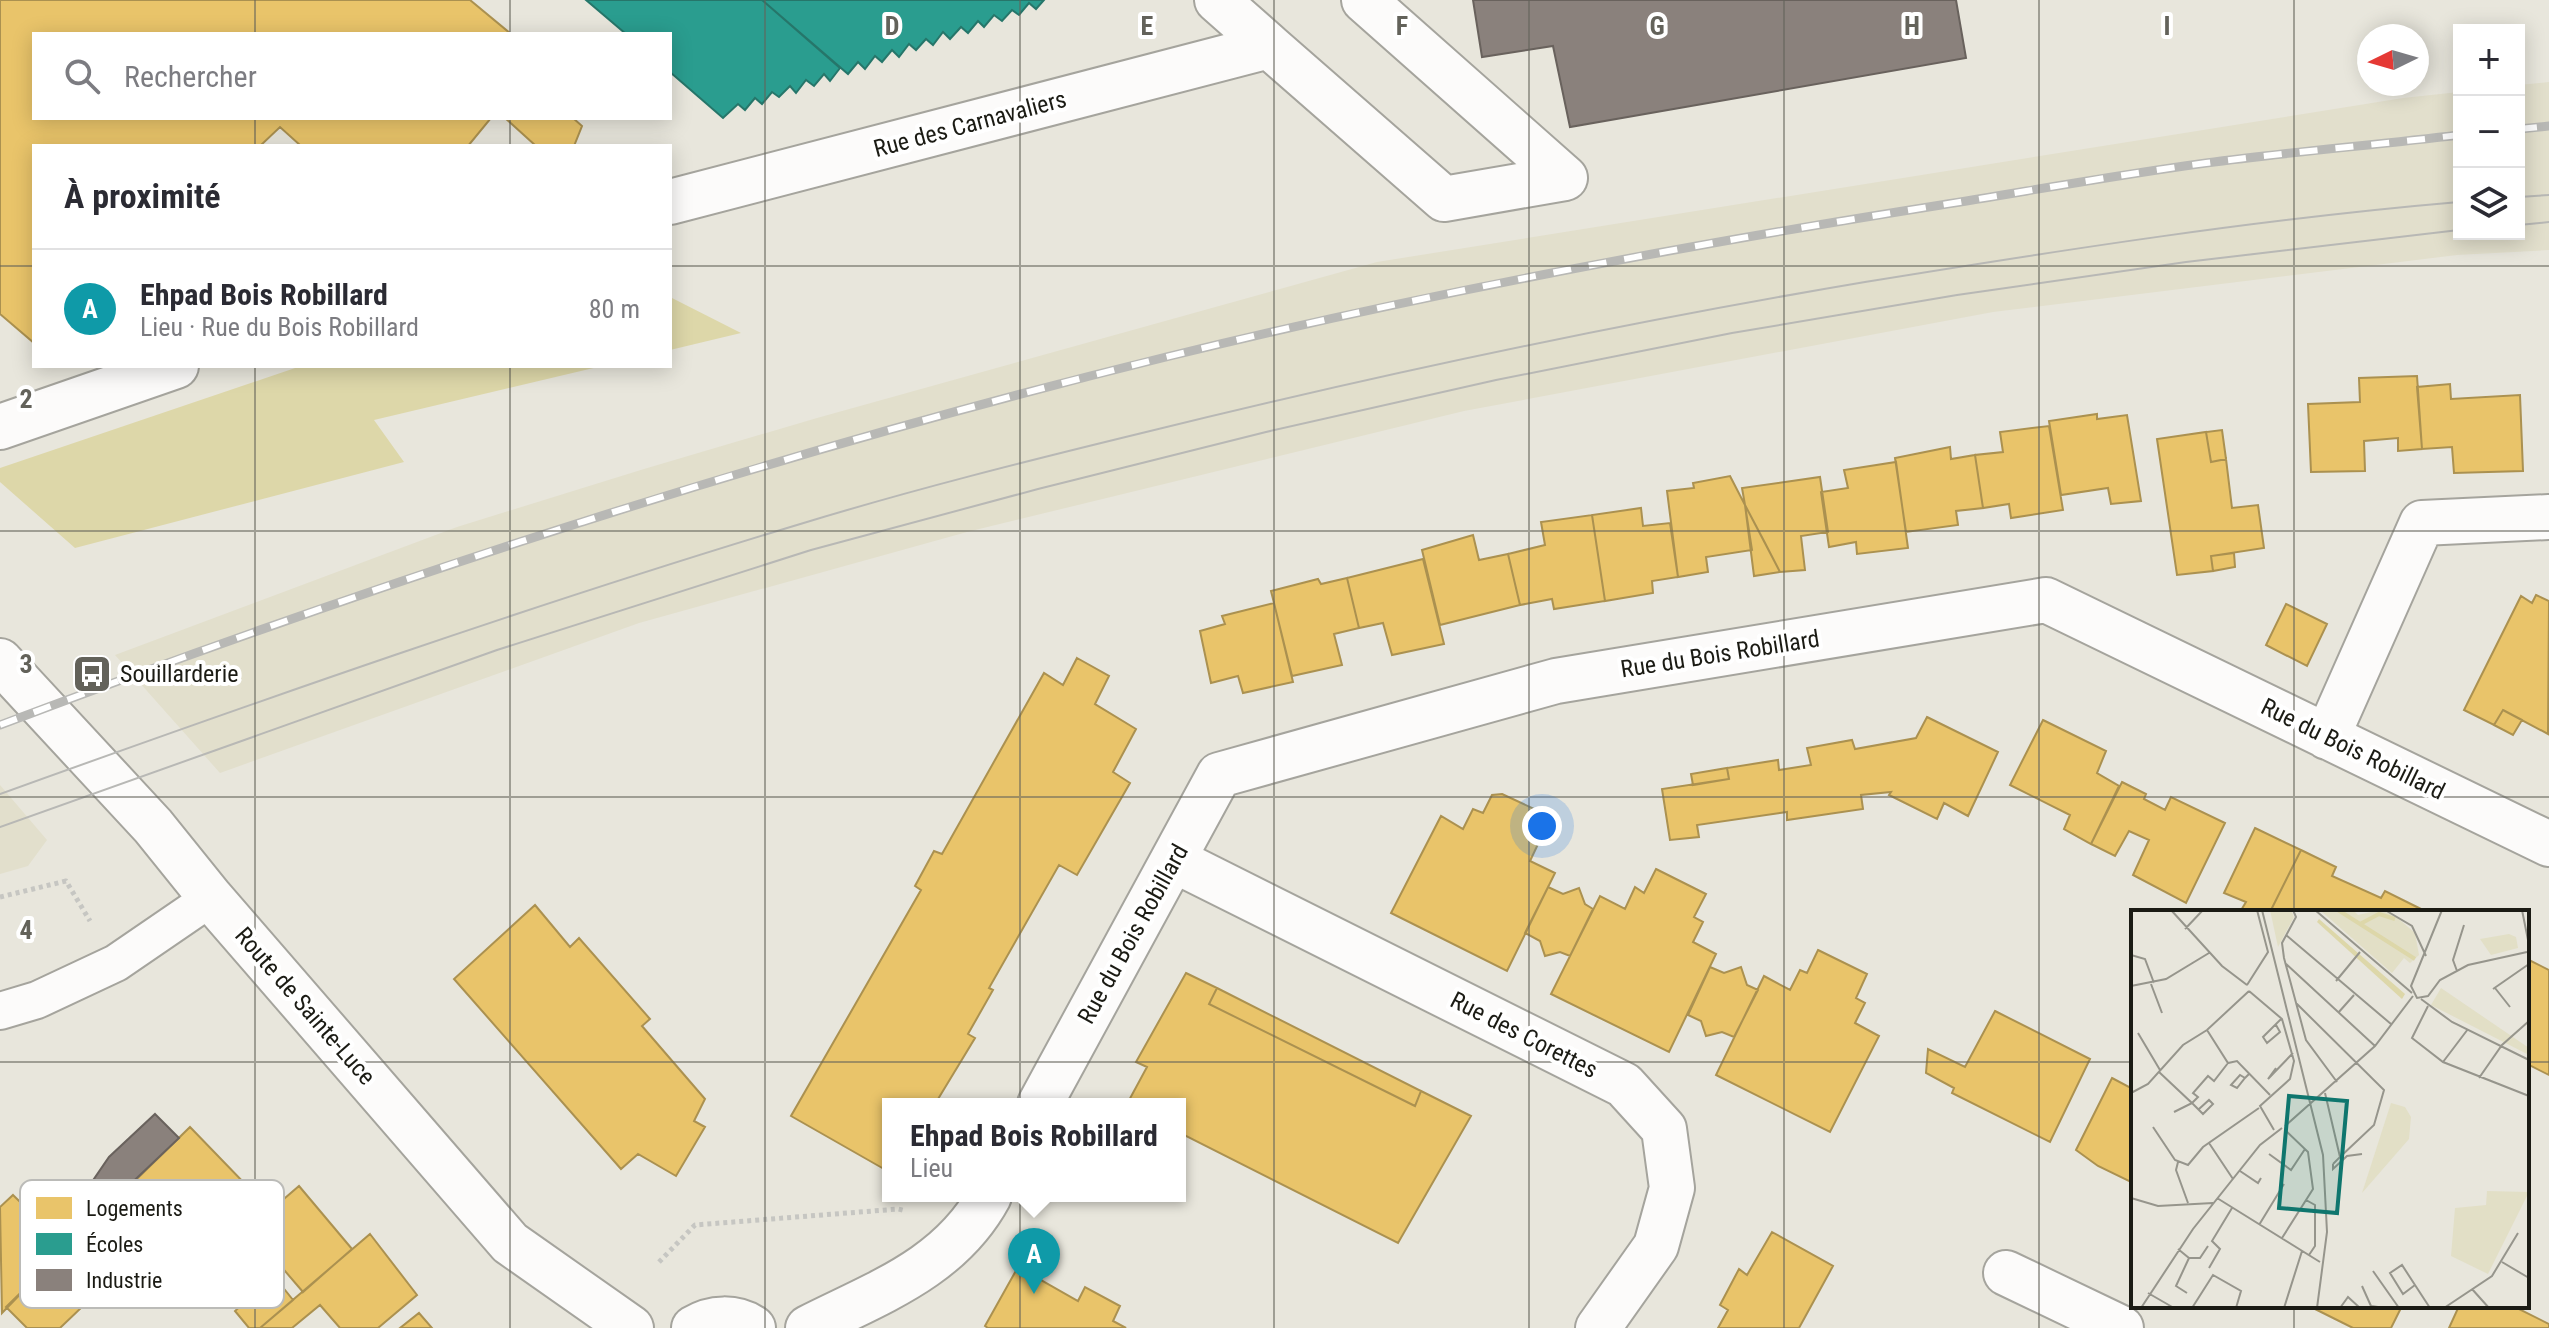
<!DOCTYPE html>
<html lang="fr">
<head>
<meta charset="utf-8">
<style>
	body { margin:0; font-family:"Roboto Condensed",sans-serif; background:#f2f2f3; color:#2b2b33 }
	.controls { position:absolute; right:24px; top:24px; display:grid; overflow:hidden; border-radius:0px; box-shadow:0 4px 20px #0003 }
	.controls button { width:72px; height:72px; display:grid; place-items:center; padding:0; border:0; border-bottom:2px solid #e1e1e2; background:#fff; color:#2b2b33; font:40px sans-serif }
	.compass { position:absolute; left:2357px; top:24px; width:72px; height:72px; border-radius:50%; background:#fff; box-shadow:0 4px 20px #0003; rotate:265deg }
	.you { position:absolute; left:1542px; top:826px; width:28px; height:28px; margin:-20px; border:6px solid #fff; border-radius:50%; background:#1a73e8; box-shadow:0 0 0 12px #1a73e833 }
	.badge { display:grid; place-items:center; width:52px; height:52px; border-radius:50%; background:#b45309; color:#fff; font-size:26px; font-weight:700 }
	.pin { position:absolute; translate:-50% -66px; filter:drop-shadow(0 2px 4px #0008) }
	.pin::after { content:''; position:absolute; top:42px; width:28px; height:24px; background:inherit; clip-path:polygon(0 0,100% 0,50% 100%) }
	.popup { position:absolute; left:882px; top:1098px; width:304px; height:104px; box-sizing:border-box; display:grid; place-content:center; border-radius:0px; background:#fff; filter:drop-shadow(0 2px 6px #0005); font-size:26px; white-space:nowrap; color:#7c7c81 }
	.popup b { font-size:30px; color:#2b2b33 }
	.popup::after { content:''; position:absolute; left:50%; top:100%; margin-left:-16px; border:16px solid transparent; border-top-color:#fff }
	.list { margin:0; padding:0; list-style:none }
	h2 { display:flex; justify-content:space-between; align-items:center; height:104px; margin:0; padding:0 32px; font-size:34px }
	h2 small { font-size:26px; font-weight:400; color:#7c7c81 }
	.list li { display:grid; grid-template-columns:52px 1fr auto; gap:24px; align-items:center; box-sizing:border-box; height:120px; padding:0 32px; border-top:2px solid #e1e1e2 }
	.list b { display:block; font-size:30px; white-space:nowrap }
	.list p { margin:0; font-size:26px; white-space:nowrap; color:#7c7c81 }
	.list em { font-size:26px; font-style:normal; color:#7c7c81 }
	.icon { flex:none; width:44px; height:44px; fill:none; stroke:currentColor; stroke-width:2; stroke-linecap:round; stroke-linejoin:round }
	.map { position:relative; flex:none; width:2549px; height:1328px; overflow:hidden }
	.search { position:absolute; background:#fff; box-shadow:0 4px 20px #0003; left:32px; top:32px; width:640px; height:88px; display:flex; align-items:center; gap:20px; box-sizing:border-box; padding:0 28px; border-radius:0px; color:#7c7c81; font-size:30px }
	.panel { position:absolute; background:#fff; box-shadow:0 4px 20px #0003; left:32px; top:144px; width:640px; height:224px; border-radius:0px }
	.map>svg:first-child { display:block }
	.built { fill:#e2dfcc }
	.water { fill:#ddd7a9 }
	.homes { fill:#e9c46a; stroke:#ab9150; stroke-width:2 }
	.schools { fill:#2a9d8f; stroke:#26766a; stroke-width:2 }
	.industry { fill:#8a817c; stroke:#69625d; stroke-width:2 }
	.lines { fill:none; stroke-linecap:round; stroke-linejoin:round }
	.lane-casing { stroke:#a5a49d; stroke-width:40 }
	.street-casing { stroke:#a5a49d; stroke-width:48 }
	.secondary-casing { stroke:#a5a49d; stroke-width:48 }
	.path { stroke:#c6c6c2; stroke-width:5; stroke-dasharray:4 4; stroke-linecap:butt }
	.lane { stroke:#fcfbfa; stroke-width:36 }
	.street { stroke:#fcfbfa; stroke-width:44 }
	.secondary { stroke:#fcfbfa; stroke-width:44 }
	.tram { stroke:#b8b8b5; stroke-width:2 }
	.rail-casing { stroke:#b8b8b5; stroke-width:9 }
	.rail { stroke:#fff; stroke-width:6; stroke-dasharray:18; stroke-linecap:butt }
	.grid { fill:none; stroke:#63625a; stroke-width:2; stroke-opacity:0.55 }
	.labels { text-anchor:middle; stroke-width:8; stroke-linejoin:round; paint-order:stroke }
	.street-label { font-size:24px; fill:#1b1b14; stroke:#fff }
	.poi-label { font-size:24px; fill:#1b1b14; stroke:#fff; text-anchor:start }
	.inset-river { fill:none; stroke:#ddd7a9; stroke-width:4 }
	.inset-road { fill:none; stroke:#96958c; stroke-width:2 }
	.view { fill:#0f766e; fill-opacity:0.15; stroke:#0f766e; stroke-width:4 }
	.inset-edge { fill:none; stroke:#1b1b14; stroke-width:4 }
	.key { fill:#fff; stroke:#bbbbb8; stroke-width:2 }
	.key-label { font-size:22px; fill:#1b1b14 }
	.grid-label { font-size:26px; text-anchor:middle; font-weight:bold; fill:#63625a; stroke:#fff; stroke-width:8; stroke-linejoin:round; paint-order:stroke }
</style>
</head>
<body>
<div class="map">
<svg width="2549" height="1328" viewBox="0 0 2549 1328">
	<rect width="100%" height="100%" fill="#e8e6dc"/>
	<!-- built -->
	<path class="built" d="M2549,82V250L2457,255L1993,312L1464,411L967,532L639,623L220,773L115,655L457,527L644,469L817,418L1377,262L2403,98L2459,92V234H2519V85Z
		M0,785L47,840L28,866L0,874Z"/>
	<!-- water -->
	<path class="water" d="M670,297L741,333L670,350Z
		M301,366H602L374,420L404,462L75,548L0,482V468Z"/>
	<!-- homes -->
	<path class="homes" d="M0,0H470L511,34H34V118H491L468,146H301L280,127L260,146H34V343L0,314Z
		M505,118H573L582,126L574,146H536Z
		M2417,376L2422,449L2398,451V438L2364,441L2365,471L2311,472L2308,404L2360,402L2359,378Z
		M2450,384L2451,399L2520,395L2523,471L2454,473L2452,447L2422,449L2417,387Z
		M2097,414V419L2127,415L2141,501L2111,504L2108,488L2061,495L2049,421Z
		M2049,426L2063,510L2011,518L2009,504L1983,508L1975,455L2003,452L2000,432Z
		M2222,430L2226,459L2211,462L2206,432Z
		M2206,432L2211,462L2226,459L2232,508L2258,505L2264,548L2211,556L2213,571L2177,575L2157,439Z
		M1950,447L1951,459L1975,455L1983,508L1956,511L1958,525L1906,532L1895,458Z
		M1896,462L1908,548L1857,554L1856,542L1829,547L1821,492L1848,488L1844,470Z
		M1730,476L1745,505L1752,550L1706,557L1708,572L1678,577L1667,491L1694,488L1693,483Z
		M1820,477L1828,532L1801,536L1805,570L1780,572L1745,505L1742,488Z
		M1745,505L1764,541L1780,572L1754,576Z
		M1641,508L1643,526L1670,523L1678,577L1652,581L1653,593L1605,601L1592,515Z
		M1592,515L1605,601L1554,609L1552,599L1520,605L1508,554L1545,545L1541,522Z
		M1473,535L1479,560L1508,554L1520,605L1440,625L1422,550Z
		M2234,553L2235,567L2213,571L2211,556Z
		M1423,559L1444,644L1392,655L1383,623L1359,628L1347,578Z
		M1347,578L1359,628L1334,634L1342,665L1292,676L1271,591L1318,579L1321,584Z
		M2536,595L2549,601L2548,734L2503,710L2494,725L2464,710L2521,596L2532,603Z
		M1274,603L1293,682L1243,693L1238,676L1211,683L1200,631L1225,624L1222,616Z
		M2286,604L2327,624L2307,666L2266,645Z
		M1077,658L1109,676L1095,704L1136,729L1113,772L1130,783L1077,875L1059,865L989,988L993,990L968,1034L975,1038L935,1104H888V1162L884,1169L791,1116L921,890L915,886L934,851L942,854L1044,673L1063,685Z
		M2503,710L2522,720L2513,735L2494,725Z
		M1927,717L1998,752L1968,816L1944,803L1937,819L1889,795L1891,792L1861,795L1863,809L1787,820V812L1697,825L1699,837L1670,840L1662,789L1729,779L1727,768L1778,760L1779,770L1811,765L1807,748L1852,740L1855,749L1916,738Z
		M2043,720L2106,751L2097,773L2119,786L2091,844L2064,829L2070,815L2010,785Z
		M1727,768L1729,779L1693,785L1691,774Z
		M2122,782L2146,794L2144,799L2165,810L2171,797L2225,823L2186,903L2133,875L2149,840L2129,831L2115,856L2091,844Z
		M1502,794L1545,814L1531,836L1539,842L1530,861L1555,873L1507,971L1391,913L1441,816L1463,829L1473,809L1483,813L1492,795Z
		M2255,828L2301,850L2270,912H2240L2246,902L2224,893Z
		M2301,850L2336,867L2332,876L2381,898L2385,891L2421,909L2419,912H2270Z
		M1656,869L1706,894L1694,917L1703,922L1693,942L1716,954L1669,1052L1551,994L1600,896L1625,909L1635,887L1644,893Z
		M1548,887L1563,894L1579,888L1585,904L1593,909L1570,956L1560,952L1545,956L1540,941L1525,933Z
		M535,905L570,947L579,938L650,1019L642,1026L705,1099L694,1121L705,1127L676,1176L638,1154L621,1169L454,979Z
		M1818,950L1867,974L1856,998L1865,1003L1855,1023L1879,1036L1830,1132L1716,1075L1764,976L1790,990L1800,970L1807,973Z
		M2527,959L2549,970V1075L2527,1064Z
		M1710,967L1724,973L1741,967L1747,985L1758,990L1734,1037L1722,1032L1706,1036L1701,1021L1688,1015Z
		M1186,973L1217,988L1209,1004L1415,1106L1421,1091L1471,1116L1398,1243L1180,1133V1104H1127L1147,1067L1136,1062Z
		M1217,988L1421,1091L1415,1106L1209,1004Z
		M1995,1011L2090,1059L2050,1142L1952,1093L1954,1088L1926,1073L1928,1049L1965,1067Z
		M2112,1078L2133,1089V1183L2098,1166L2076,1150Z
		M190,1127L249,1188L240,1197L260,1219L166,1301L129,1262L60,1328H27L6,1307Z
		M299,1186L352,1249L303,1292L249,1229Z
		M13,1195L66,1247L2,1313L0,1207Z
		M249,1229L262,1246L238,1268L222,1251Z
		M1772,1232L1833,1266L1799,1328H1718L1728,1310L1720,1305L1739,1269L1747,1275Z
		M370,1234L417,1295L378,1328H340L320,1305L292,1328H260Z
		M1018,1267L1078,1301L1085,1287L1120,1306L1113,1321L1126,1328H988L985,1326Z
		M264,1285H281L293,1300L260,1328H249L235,1311Z
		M2309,1306H2402L2391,1328H2353Z
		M2459,1306H2513L2549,1324V1328H2449Z
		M419,1313L432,1328H400Z"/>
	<!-- schools -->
	<path class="schools" d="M586,0H762L840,68L830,81L824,74L814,86L806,80L796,93L790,86L779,97L772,92L762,104L755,98L745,110L738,104L723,118L670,72V34H626Z
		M762,0H1044L1036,9L1029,3L1019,15L1012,10L1002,21L994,15L984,27L978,21L968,33L961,27L950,39L943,32L933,45L926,39L916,50L909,44L899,57L892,50L882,62L875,56L865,69L858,62L848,74Z"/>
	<!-- industry -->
	<path class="industry" d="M1473,0H1956L1966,58L1570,127L1553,46L1482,57Z
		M155,1114L179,1138L100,1213L83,1195L109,1157Z"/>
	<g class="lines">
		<defs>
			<path id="lane" d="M0,1011L37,1000L116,963L211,898"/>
			<path id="street" d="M1217,0L1269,46
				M670,202L1269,46L1444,199L1565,178L1364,0
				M0,427L176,366
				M2327,737L2422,523L2549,517
				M1174,860L1624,1085L1664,1129L1672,1188L1656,1246L1598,1328
				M1040,1104L1219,775L1556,681L2046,600L2549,844
				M2006,1273L2121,1328
				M808,1328C877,1293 950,1268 989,1196"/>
			<path id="secondary" d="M0,661L153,826L211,898L510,1243L631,1328
				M694,1328C712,1317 735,1316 753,1328"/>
		</defs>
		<!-- lane casing -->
		<use href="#lane" class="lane-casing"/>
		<!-- street casing -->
		<use href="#street" class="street-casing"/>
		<!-- secondary casing -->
		<use href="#secondary" class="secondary-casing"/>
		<!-- path -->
		<path class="path" d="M0,897L66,881L90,921
			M659,1262L695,1225L898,1209L906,1211"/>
		<!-- lane -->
		<use href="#lane" class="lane"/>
		<!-- street -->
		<use href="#street" class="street"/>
		<!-- secondary -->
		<use href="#secondary" class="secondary"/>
		<!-- tram -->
		<path class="tram" d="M2519,197L2549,195
			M2519,225L2549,222
			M0,794C264,699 529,606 797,525C911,490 1027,461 1142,433C1381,374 1622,323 1865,282C2062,250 2260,219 2459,202
			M0,827L497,650L811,550L1038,489L1266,432L1496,380L1732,333L1957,295L2186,262L2459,230"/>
		<defs>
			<path id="rail" d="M2519,129L2549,126
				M0,725C381,581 770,454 1166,357C1422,294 1681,246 1941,205C2029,191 2117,175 2206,163C2290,152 2375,145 2459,135"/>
		</defs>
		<!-- rail casing -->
		<use href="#rail" class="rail-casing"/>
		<!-- rail -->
		<use href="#rail" class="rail"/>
	</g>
	<!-- grid -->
	<path class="grid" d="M255,0V34M510,0V34M765,0V1328M1020,0V1328M1274,0V1328M1529,0V1328M1784,0V1328M2039,0V1328M2294,0V912M255,118V146M510,118V146M0,266H34M670,266H2549M255,366V1328M510,366V1328M0,531H2549M0,797H2549M0,1062H2133M2527,1062H2549M2294,1306V1328"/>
	<!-- icons -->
	<defs>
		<symbol id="bus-square" viewBox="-11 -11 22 22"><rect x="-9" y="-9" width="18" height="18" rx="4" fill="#63625a" stroke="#fff"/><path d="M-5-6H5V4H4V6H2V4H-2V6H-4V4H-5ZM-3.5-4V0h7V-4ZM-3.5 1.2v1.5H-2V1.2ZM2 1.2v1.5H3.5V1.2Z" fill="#fff"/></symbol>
	</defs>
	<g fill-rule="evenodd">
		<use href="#bus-square" x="70" y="652" width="44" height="44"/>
	</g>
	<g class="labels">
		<!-- street labels -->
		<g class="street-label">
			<text transform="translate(970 124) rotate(-15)" y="8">Rue des Carnavaliers</text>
			<text transform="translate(1720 654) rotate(-9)" y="8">Rue du Bois Robillard</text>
			<text transform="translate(2353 749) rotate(26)" y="8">Rue du Bois Robillard</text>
			<text transform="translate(1133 934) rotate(-61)" y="8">Rue du Bois Robillard</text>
			<text transform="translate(305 1006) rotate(49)" y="8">Route de Sainte-Luce</text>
			<text transform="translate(1524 1035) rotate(27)" y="8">Rue des Corettes</text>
		</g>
		<!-- poi labels -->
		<g class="poi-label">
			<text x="120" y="682">Souillarderie</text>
		</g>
	</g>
	<!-- overview -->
	<g transform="translate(2131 910)">
		<rect width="398" height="398" fill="#e8e6dc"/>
		<path d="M139,0H160L163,7L147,37Z" fill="#e2dfc6"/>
		<path d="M260,193L274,197L280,207L278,229L231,283Z" fill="#e2dfc6"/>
		<path d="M189,0H222L227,5L249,0L263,5L284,23L288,45L279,53L273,48L261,63ZM378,24L385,27L387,38L360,45L349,29ZM310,78L398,138V145L300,95Z" fill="#e2dfc6"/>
		<path d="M356,281L398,282L357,364L320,346L324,298L355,295Z" fill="#e2dfc6"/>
		<path d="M188,9L274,84L271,89L186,12Z" fill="#ddd7a9"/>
		<path class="inset-river" d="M207,0L284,49M229,14L248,4L264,9"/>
		<path class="inset-road" d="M40,0L91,56L116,75M131,0L192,245L196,322L186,398M162,0L165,7L151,33L153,48L175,130L206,172M184,0L281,83M254,0L281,16L295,46M311,0L280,76L286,88L297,86L309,70L337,55L396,42M391,0L398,35M54,19L72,0M155,25L260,114M0,45L14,49L23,73M154,53L244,136M326,61L322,50L333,15M205,71L229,42M20,74L31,103M116,75L137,42L126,0M0,76L35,69L78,43M364,78L379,97M362,79L398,54M118,81L151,109L163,151L159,169L129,196L143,220M290,89L321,112L398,150M165,93L253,180L243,215L209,247M297,96L281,128L312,152L398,186M207,103L223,85M145,115L149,122L136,133L132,127L149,110L151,109M76,120L97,153L106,151L139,185M7,123L29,160M312,152L337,119M145,158L137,169L162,143M28,162L61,193L67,187L62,183L77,166L83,171L97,153M114,168L109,165L100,175L106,178L114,168L118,164M348,168L371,135L398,111M0,183L17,174L52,135L76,120L118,81M194,183L209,247L202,254M43,202L61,193L72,204L82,194L78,190L68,199M154,216L244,136L282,86M22,217L44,250L57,255L72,237L128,198M78,233L102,269M138,244L160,260L174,239M47,252L45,260L57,293M202,254V259L216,246L231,244M109,261L127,273L130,268M0,288L27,296L82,293M86,288L189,352M175,290L184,295V336L178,345M128,315L153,274M151,328L182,279L177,242L154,220M47,339L58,348H69L77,336M371,352L398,368M78,358L89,339L81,331L101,298M242,361L268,398M284,375L272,384L259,363L271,355L284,375L299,398M231,376L240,396L247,397M341,379L358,398M17,383L43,398M56,383L45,376L58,348M10,398L62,319L129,235L151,218M61,398L82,365L110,381L105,398M153,398L171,341M209,398L217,387L229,398M313,398L361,366L387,323"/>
		<path class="view" d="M158,186L216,191L206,303L148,298Z"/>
		<rect width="398" height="398" class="inset-edge"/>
	</g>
	<!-- legend -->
	<rect x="20" y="1180" width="264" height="128" rx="12" class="key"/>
	<rect x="36" y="1197" width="36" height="22" fill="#e9c46a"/>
	<rect x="36" y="1233" width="36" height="22" fill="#2a9d8f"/>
	<rect x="36" y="1269" width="36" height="22" fill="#8a817c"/>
	<g class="key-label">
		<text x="86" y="1216">Logements</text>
		<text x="86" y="1252">Écoles</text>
		<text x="86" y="1288">Industrie</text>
	</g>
	<g class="grid-label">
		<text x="892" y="35">D</text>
		<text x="1147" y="35">E</text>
		<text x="1402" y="35">F</text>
		<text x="1657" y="35">G</text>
		<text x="1912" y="35">H</text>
		<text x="2167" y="35">I</text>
		<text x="26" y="408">2</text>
		<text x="26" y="673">3</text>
		<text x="26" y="939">4</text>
	</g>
</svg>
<div class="controls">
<button>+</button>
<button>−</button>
<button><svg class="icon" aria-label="layers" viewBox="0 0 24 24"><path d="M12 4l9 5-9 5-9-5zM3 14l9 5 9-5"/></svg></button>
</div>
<svg class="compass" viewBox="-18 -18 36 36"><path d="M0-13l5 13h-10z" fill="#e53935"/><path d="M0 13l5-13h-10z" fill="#7c7c81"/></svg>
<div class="you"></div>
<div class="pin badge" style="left:1034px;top:1294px;background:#0f9aa8">A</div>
<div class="popup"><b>Ehpad Bois Robillard</b>Lieu</div>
<div class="search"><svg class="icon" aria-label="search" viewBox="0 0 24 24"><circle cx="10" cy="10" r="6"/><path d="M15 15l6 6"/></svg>Rechercher</div>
<section class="panel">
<h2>À proximité<small></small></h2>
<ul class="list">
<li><span class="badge" style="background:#0f9aa8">A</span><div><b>Ehpad Bois Robillard</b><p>Lieu · Rue du Bois Robillard</p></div><em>80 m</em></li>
</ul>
</section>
</div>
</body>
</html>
